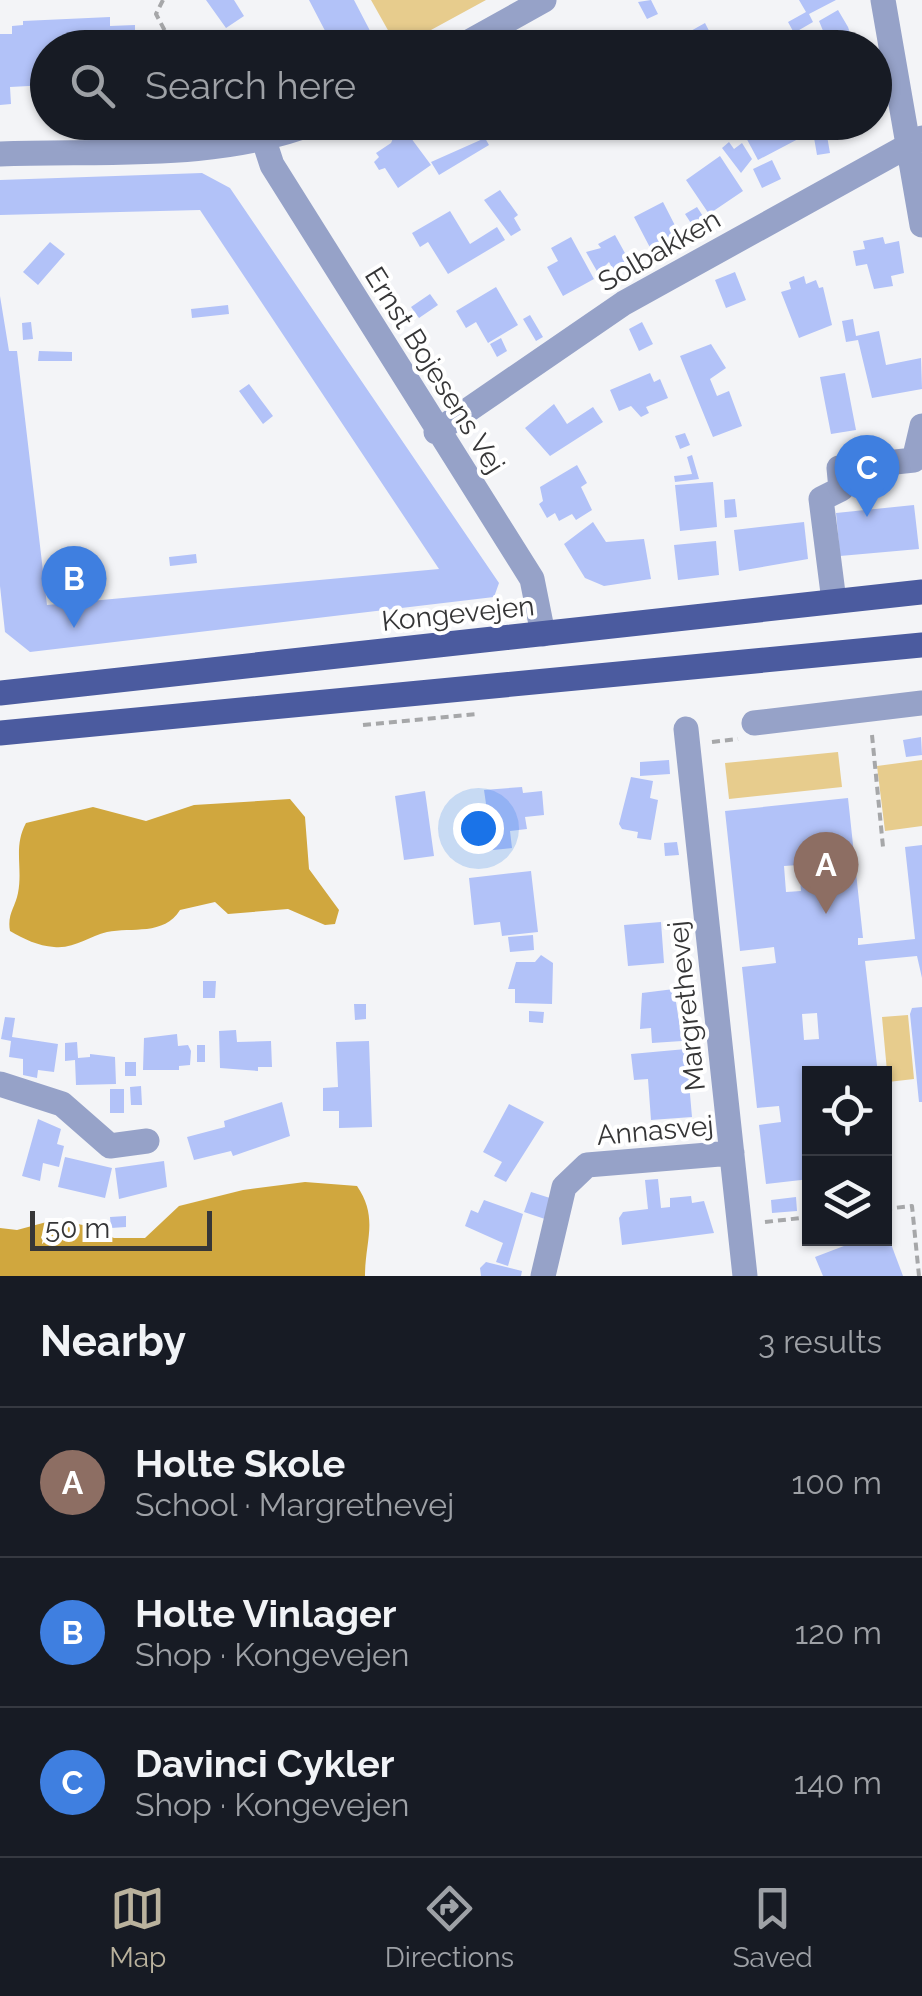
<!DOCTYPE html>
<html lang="en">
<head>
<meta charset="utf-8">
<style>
	body { margin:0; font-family:Raleway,sans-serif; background:#20242c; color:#f1f3f6 }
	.controls { position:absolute; right:30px; bottom:30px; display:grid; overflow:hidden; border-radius:0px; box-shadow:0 2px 8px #0004 }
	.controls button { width:90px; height:90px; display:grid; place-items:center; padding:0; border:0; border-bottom:2px solid #363941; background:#171b24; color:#f1f3f6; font:50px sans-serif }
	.scale { position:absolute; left:30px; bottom:25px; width:182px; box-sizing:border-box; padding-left:10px; border:5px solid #363637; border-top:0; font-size:28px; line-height:35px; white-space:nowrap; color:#363637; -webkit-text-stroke:8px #fff; paint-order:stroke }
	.you { position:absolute; left:478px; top:828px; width:35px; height:35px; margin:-25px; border:8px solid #fff; border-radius:50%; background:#1a73e8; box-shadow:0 0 0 15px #1a73e833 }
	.badge { display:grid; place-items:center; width:65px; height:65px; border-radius:50%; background:#bab29d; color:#fff; font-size:32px; font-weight:700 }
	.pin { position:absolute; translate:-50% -82px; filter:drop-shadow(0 2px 5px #0008) }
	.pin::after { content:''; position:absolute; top:52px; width:35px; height:30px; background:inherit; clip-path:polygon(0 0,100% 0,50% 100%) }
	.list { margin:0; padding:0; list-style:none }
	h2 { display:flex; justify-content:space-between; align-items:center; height:130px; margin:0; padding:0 40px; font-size:42px }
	h2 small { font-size:32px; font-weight:400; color:#9ea1a6 }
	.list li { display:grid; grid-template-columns:65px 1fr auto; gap:30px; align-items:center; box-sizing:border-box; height:150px; padding:0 40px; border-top:2px solid #363941 }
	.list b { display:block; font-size:38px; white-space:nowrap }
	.list p { margin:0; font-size:32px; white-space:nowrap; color:#9ea1a6 }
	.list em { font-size:32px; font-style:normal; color:#9ea1a6 }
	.icon { flex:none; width:55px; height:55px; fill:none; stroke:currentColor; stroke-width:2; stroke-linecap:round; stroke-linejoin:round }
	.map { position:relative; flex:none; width:922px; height:1276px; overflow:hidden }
	.search { position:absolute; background:#171b24; box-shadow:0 2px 8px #0004; left:30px; right:30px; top:30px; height:110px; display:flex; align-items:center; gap:25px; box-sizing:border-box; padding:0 35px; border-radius:55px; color:#9ea1a6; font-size:38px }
	.sheet { height:580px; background:#171b24 }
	nav { display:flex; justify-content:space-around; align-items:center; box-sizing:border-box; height:140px; border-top:2px solid #363941; background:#171b24; font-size:28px; color:#9ea1a6 }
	nav a { display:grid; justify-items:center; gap:5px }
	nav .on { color:#bab29d }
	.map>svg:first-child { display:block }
	.green { fill:#e7cc8d }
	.water { fill:#d0a73e }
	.building { fill:#b2c2f8; fill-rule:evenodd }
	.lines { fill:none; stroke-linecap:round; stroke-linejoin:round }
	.path { stroke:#a6a7a9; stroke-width:4; stroke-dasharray:8 5; stroke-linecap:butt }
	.minor { stroke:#96a2c8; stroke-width:25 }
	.major { stroke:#4b5b9f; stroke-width:25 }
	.labels { text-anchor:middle; stroke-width:8; stroke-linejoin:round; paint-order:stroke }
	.street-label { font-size:28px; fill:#363637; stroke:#fff }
</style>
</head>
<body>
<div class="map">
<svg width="922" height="1276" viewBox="0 0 922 1276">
	<rect width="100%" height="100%" fill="#f3f4f7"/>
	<!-- green -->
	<path class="green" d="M371,0H486L398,48Z
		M838,752L842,787L729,799L725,763Z
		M922,760V826L885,831L877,766Z
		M908,1015L914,1079L888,1082L882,1017Z"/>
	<!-- water -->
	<path class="water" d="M290,799L305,817L309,869L339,910L335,924L325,925L288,909L228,914L215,902L180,910C164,936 132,927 107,932C89,936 75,949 54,947C38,946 24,939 10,931C7,914 15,908 18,893C23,867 13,847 26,823L93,807L146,821L194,805Z
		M305,1182L357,1186C379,1218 365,1241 365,1276H0V1228L17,1230L54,1220L83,1225L114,1238H145L179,1206L243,1190Z"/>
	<!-- building -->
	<path class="building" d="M206,0H234L244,16L226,28Z
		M309,0H354L379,48H334Z
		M651,0L658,14L647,19L638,2Z
		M799,0H836L809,14L813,22L794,33L788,22L806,12Z
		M838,10L848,27L855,48H835L830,36L826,38L819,21Z
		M110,17V26L135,25V48H48V85L10,87L11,104L0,105V34H12V26L23,25V21Z
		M705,23L718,48H674L671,42Z
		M761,122H793L800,138L758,160L743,132Z
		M826,130L830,153L817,155L813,132Z
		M395,134H408L431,165L398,188L385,168L379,170L374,162L379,157L376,153L391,143Z
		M485,138L489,145L439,175L431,162Z
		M729,142L734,149L742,143L752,159L741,173L722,148Z
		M720,156L743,191L709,214L686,180Z
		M772,160L781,179L762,188L753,169Z
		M202,173L230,188L499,583L494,597L30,652L5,632L0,586V296L9,351H17L47,605L439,569L200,210L0,215V180Z
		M500,190L518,215L514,218L521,230L511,236L484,200Z
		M663,202L686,247L656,259L634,217Z
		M697,207L710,227L698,234L685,214Z
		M450,211L470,244L497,227L505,240L448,274L428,242L420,247L412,233Z
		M615,235L631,264L615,273L609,262L598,273L586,252L601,248L598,244Z
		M571,237L594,279L563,296L547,267L558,261L551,248Z
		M883,237L885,244L899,241L904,273L891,276L893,286L874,289L867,264L856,266L853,251L865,249L863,241Z
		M50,242L65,254L38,285L23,272Z
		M735,272L746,300L726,308L715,280Z
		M804,276L806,284L816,280L819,288L823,287L832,325L799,338L781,292L791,289L789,282Z
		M496,287L518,325L488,343L476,322L466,328L456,311Z
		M430,294L438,305L419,318L411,307Z
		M228,305L229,314L192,318L191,309Z
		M530,315L543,337L536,341L523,319Z
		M853,319L856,336L879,331L886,365L921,358L922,389L872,398L858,340L846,342L842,321Z
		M31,322L33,339L23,340L22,323Z
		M642,322L653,344L639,351L629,329Z
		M501,338L507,351L497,357L490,344Z
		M711,344L726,368L710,379L717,396L729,391L742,426L713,437L680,356Z
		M39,351L72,352V361H38Z
		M650,373L654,382L660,379L668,398L646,407L649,413L641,417L631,406L619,411L610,390Z
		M845,373L856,430L831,434L820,377Z
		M249,384L273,416L263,424L239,391Z
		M554,404L567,424L593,407L603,422L550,456L525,428Z
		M685,433L690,445L680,449L675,436Z
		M692,455L699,479L675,482L674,476L692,474L687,457Z
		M577,465L587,483L581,487L592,510L576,520L572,514L559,521L555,513L547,518L539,504L543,501L540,487Z
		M713,482L717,527L680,531L675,485Z
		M735,499L737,517L725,518L724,500Z
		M914,505L919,549L840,556L836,513Z
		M593,522L606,542L644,539L651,579L604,586L585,578L564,544Z
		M804,522L808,559L739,571L734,530Z
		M716,541L719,575L678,580L674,545Z
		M196,554L197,563L170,566L169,557Z
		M921,737L922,755L906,757L903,740Z
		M669,760L670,774L640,776V762Z
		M631,777L653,781L650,798L658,800L651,840L637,838L638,832L622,829L619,824Z
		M522,787L523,793L542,791L544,815L525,817L527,829L510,831L512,848L484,851L482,832L490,831L484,790Z
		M425,791L434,856L404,860L395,796Z
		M848,798L863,938H858V945L915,939L905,847L922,845V978L917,956L865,961L878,1074H810V1179L766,1184L759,1125L781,1122L779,1106L757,1108L742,967L776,963L774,947L740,951L725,811ZM799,865L801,891L786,892L784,866ZM817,1013L819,1039L804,1040L802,1014Z
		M677,842L679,855L665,856L664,843Z
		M531,871L538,932L502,936L500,922L474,925L469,878Z
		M661,922L664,963L628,966L624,925Z
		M533,935L534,950L510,952L508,937Z
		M541,955L553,963L552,1004L515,1003V989H508L516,962H535Z
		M203,981H216L215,998H203Z
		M674,989L682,1041L652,1043L651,1028L640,1029L642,993Z
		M354,1004H366V1019L355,1020Z
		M922,1007V1102H919L910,1014L912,1008Z
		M529,1011L544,1012L543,1023L529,1022Z
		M5,1017L15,1018L12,1037L58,1044L54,1072L38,1070L37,1078L23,1075V1059L9,1057L11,1041L1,1039Z
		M236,1030L237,1042L271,1041L272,1067H258V1071L220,1068L219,1031Z
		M177,1034L178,1046L188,1045L191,1051L190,1065L179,1066V1070H143L144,1038Z
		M369,1041L372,1127L339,1128V1111H323V1088L338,1087L336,1042Z
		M77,1042L78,1058L90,1057V1054L115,1057L116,1084L76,1085L75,1060L65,1061V1043Z
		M197,1045H205V1062H197Z
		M686,1049L692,1117L651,1120L648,1079L634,1080L631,1054Z
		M125,1062H136V1076H125Z
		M141,1086L142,1105H131L130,1087Z
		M110,1089H124V1113H110Z
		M282,1102L290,1136L233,1156L231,1151L194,1160L187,1137L225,1127L224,1121Z
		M509,1104L544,1122L506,1182L494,1176L502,1162L483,1152Z
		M38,1119L61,1129L57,1144L64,1146L59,1167L43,1163L40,1181L22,1176Z
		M65,1157L112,1168L105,1198L58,1187Z
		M164,1161L167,1187L119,1199L115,1168Z
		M658,1179L661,1208L670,1207V1198L691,1196L692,1203L704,1201L714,1233L622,1245L619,1218L623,1212L648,1209L645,1180Z
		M531,1192L550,1198L545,1219L524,1212Z
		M796,1197L797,1211L772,1213L771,1200Z
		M484,1200L523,1214L508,1266L496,1262L503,1243L465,1226L471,1210L478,1213Z
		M126,1216V1227L111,1228L110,1217Z
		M885,1228L903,1276H823L815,1257L857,1241L884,1238Z
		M486,1262L522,1271L521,1276H481L480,1268Z"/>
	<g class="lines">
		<!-- path -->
		<path class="path" d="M163,0L156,14L174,48
			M363,725L478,714
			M872,735L883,847
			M712,742L738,739
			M884,1209L912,1206L919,1276
			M765,1222L810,1217"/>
		<!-- minor -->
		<path class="minor" d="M883,0L922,225
			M458,48L544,0
			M258,122L272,165L532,579L543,634
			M0,154C104,150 218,161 316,122
			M436,432L624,303L922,138
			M834,601L821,499L841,489L839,468L914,460L922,426
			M754,723L922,703
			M686,729L745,1276
			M0,1084L62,1104L110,1146L147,1141
			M543,1276L564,1187L587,1165L732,1153"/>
		<!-- major -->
		<path class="major" d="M0,693L922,592
			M0,733L922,645"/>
	</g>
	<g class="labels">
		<!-- street labels -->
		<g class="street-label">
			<text transform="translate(659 250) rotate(-30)" y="10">Solbakken</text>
			<text transform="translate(435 370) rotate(58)" y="10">Ernst Bojesens Vej</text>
			<text transform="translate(458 613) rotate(-6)" y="10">Kongevejen</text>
			<text transform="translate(686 1006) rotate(-96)" y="10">Margrethevej</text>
			<text transform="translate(655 1130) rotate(-5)" y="10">Annasvej</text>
		</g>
	</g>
</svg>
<div class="controls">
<button><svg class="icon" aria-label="locate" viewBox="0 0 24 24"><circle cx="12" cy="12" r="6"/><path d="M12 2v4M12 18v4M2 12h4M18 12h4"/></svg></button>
<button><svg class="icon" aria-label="layers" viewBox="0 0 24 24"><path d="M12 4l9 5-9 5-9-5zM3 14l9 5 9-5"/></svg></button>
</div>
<div class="scale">50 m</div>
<div class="you"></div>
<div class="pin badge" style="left:826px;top:914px;background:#8d6e63">A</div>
<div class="pin badge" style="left:74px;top:628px;background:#3f7fe0">B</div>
<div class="pin badge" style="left:867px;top:517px;background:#3f7fe0">C</div>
<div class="search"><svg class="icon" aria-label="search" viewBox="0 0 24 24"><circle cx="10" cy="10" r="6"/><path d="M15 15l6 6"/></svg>Search here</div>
</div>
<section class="sheet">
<h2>Nearby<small>3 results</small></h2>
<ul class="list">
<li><span class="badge" style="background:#8d6e63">A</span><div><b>Holte Skole</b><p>School · Margrethevej</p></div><em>100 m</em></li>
<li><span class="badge" style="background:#3f7fe0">B</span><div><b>Holte Vinlager</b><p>Shop · Kongevejen</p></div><em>120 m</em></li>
<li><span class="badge" style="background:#3f7fe0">C</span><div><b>Davinci Cykler</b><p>Shop · Kongevejen</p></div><em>140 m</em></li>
</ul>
</section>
<nav>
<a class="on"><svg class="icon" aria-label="map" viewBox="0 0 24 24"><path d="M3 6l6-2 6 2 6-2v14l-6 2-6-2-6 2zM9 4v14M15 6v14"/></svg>Map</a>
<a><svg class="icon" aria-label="directions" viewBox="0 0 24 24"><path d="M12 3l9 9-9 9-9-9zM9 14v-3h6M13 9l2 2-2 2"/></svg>Directions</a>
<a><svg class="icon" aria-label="saved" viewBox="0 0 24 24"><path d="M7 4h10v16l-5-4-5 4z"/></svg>Saved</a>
</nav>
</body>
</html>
